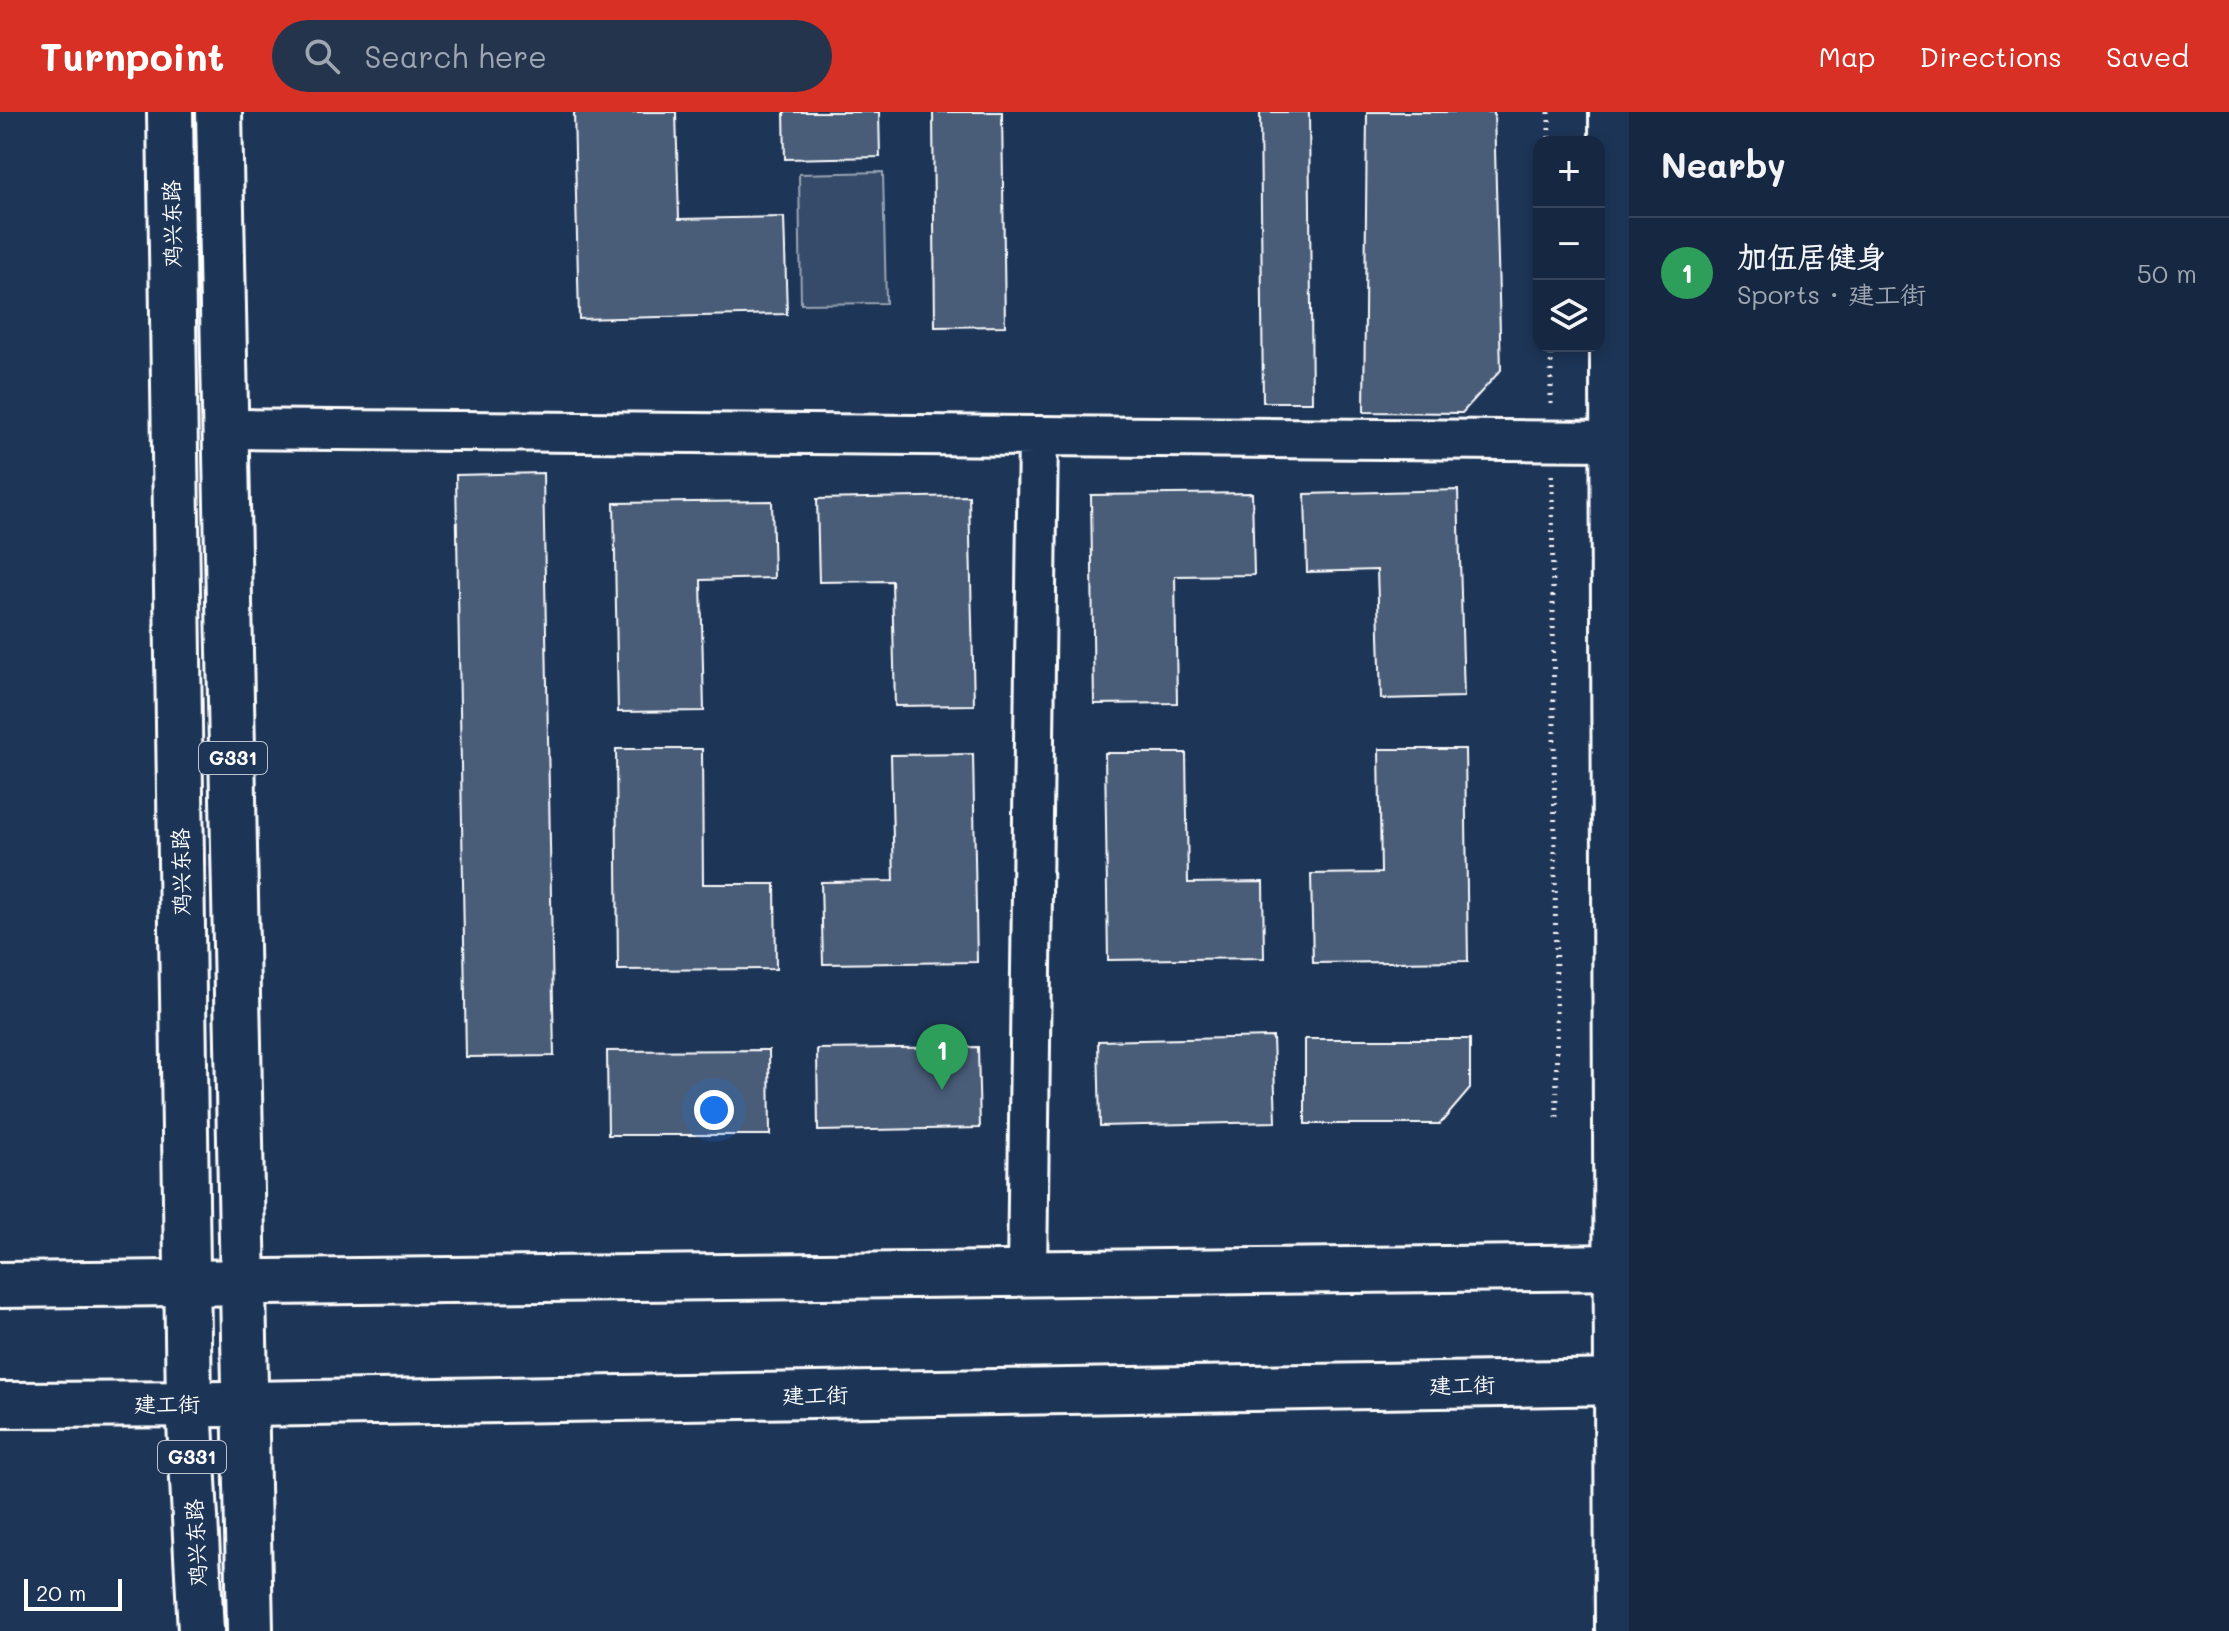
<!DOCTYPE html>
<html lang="en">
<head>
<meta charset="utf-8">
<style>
	body { margin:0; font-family:Mali,"LXGW WenKai TC",sans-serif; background:#23344c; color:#f1f3f6 }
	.controls { position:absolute; right:24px; top:24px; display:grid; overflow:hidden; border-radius:16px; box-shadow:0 4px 12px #0003 }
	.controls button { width:72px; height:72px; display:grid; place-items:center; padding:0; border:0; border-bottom:2px solid #35445a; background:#162841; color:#f1f3f6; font:40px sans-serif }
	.scale { position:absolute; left:24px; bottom:20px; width:98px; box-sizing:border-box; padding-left:8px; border:4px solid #fff; border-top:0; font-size:22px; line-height:28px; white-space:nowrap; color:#fff; -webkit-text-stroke:6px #1d3557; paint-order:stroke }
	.you { position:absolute; left:714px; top:998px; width:28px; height:28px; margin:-20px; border:6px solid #fff; border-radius:50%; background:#1a73e8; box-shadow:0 0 0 12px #1a73e833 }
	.badge { display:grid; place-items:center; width:52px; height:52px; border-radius:50%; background:#d93025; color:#fff; font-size:26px; font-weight:700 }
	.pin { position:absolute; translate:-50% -66px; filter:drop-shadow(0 2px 4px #0008) }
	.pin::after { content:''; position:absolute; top:42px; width:28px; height:24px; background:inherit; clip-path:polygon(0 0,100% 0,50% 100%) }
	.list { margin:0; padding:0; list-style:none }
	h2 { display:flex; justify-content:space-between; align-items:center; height:104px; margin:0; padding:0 32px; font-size:34px }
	h2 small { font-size:26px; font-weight:400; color:#9ea6b1 }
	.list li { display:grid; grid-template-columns:52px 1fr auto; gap:24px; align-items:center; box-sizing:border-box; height:112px; padding:0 32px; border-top:2px solid #35445a }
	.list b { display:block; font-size:30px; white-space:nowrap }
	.list p { margin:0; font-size:26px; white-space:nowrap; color:#9ea6b1 }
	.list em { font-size:26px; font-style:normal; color:#9ea6b1 }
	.icon { flex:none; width:44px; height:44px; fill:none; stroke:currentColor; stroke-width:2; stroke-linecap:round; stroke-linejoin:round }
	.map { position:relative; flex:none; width:1629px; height:1519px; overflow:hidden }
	header { display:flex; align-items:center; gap:48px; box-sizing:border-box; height:112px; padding:0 40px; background:#d93025; color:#fff }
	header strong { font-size:38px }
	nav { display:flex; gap:44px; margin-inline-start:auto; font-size:28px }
	.search { width:560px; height:72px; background:#23344c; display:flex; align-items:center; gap:20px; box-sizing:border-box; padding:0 28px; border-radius:44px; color:#9ea6b1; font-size:30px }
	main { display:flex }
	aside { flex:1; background:#162841 }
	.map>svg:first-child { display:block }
	.pitch { fill:#364b69; stroke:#9aa5b4; stroke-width:2 }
	.building { fill:#4a5d79; stroke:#fff; stroke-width:2 }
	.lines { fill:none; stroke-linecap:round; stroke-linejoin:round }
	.street-casing { stroke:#fff; stroke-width:44 }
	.secondary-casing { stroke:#fff; stroke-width:50 }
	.primary-casing { stroke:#fff; stroke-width:50 }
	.highway-casing { stroke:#fff; stroke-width:50 }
	.path { stroke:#fff; stroke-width:5; stroke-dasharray:2 6; stroke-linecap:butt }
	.street { stroke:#1d3557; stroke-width:38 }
	.secondary { stroke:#1d3557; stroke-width:44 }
	.primary { stroke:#1d3557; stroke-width:44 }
	.highway { stroke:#1d3557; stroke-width:44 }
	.labels { text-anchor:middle; stroke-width:7; stroke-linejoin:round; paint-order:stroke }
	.shield { fill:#1d3557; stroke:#bbc2cd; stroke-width:2 }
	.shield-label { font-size:20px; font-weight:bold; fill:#fff }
	.street-label { font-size:22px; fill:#fff; stroke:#1d3557 }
</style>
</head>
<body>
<header>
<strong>Turnpoint</strong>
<div class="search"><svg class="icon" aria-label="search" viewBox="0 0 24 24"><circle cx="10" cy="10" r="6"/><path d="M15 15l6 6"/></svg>Search here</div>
<nav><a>Map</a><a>Directions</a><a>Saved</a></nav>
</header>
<main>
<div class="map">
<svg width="1629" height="1519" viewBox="0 0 1629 1519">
	<rect width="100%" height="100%" fill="#1d3557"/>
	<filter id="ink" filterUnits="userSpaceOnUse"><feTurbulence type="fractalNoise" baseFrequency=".0125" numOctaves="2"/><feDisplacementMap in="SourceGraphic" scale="16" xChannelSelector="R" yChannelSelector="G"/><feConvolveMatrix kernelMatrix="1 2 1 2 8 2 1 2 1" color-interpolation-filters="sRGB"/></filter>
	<g filter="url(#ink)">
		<!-- pitch -->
		<path class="pitch" d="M883,60L886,191L801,192L799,62Z"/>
		<!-- building -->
		<path class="building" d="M574,0H676L679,107L784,105L787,202L579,207Z
			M784,0H879L880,45L785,47Z
			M933,0H1002L1005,214L935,215Z
			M1260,0H1309L1312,290H1263Z
			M1367,0H1494L1501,258L1462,301L1364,300Z
			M543,361L554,944L466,945L456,363Z
			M1458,378L1464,585L1381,587L1377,458L1307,460L1305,382Z
			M1252,381L1254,463L1175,464L1177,591L1094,592L1091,383Z
			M969,384L974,593L895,594L892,469L819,470L817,387Z
			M772,389L774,466L701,468L704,599L618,600L614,391Z
			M616,637H702L703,772H775L776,857L618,858Z
			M1379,637H1465L1468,849L1313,851L1311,762L1381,761Z
			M1105,641H1186L1188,771L1263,770L1264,846L1108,848Z
			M973,642L977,850L823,852L821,770L894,769L891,643Z
			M1273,925L1276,1010L1100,1014L1098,929Z
			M1305,927H1470V977L1440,1012H1305Z
			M978,935L980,1016L818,1019L817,937Z
			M769,938L770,1023H608L607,939Z"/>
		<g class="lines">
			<defs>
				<path id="street" d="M226,317L1614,329
					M1027,1162L1038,324"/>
				<path id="secondary" d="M1612,0L1618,1519"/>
				<path id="primary" d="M0,1173L1629,1155
					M0,1293L246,1292L1629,1270"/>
				<path id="highway" d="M170,0L189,1292L201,1519
					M219,0L250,1519"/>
			</defs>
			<!-- street casing -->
			<use href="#street" class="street-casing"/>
			<!-- secondary casing -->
			<use href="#secondary" class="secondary-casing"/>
			<!-- primary casing -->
			<use href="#primary" class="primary-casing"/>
			<!-- highway casing -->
			<use href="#highway" class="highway-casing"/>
			<!-- path -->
			<path class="path" d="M1549,0V30
				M1551,234V293
				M1552,363L1557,1011"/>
			<!-- street -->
			<use href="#street" class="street"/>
			<!-- secondary -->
			<use href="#secondary" class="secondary"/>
			<!-- primary -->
			<use href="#primary" class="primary"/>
			<!-- highway -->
			<use href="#highway" class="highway"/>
		</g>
	</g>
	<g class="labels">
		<!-- shield labels -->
		<g class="shield">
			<rect x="199" y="630" width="68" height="32" rx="6"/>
			<rect x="158" y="1329" width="68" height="32" rx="6"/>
		</g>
		<g class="shield-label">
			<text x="233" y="653">G331</text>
			<text x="192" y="1352">G331</text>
		</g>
		<!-- street labels -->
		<g class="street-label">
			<text transform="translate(172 112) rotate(-91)" y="8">鸡兴东路</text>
			<text transform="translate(181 760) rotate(-91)" y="8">鸡兴东路</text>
			<text transform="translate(1462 1273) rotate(-1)" y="8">建工街</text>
			<text transform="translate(815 1283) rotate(-1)" y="8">建工街</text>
			<text x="167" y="1300">建工街</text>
			<text transform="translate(196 1431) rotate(-93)" y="8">鸡兴东路</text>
		</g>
	</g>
</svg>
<div class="controls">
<button>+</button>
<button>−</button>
<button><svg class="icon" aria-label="layers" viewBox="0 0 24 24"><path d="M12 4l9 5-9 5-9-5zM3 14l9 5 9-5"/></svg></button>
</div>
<div class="scale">20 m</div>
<div class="you"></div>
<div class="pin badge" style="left:942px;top:978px;background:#2e9e5b">1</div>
</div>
<aside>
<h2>Nearby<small></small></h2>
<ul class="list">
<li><span class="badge" style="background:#2e9e5b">1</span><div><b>加伍居健身</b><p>Sports · 建工街</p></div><em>50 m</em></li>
</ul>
</aside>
</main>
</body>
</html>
